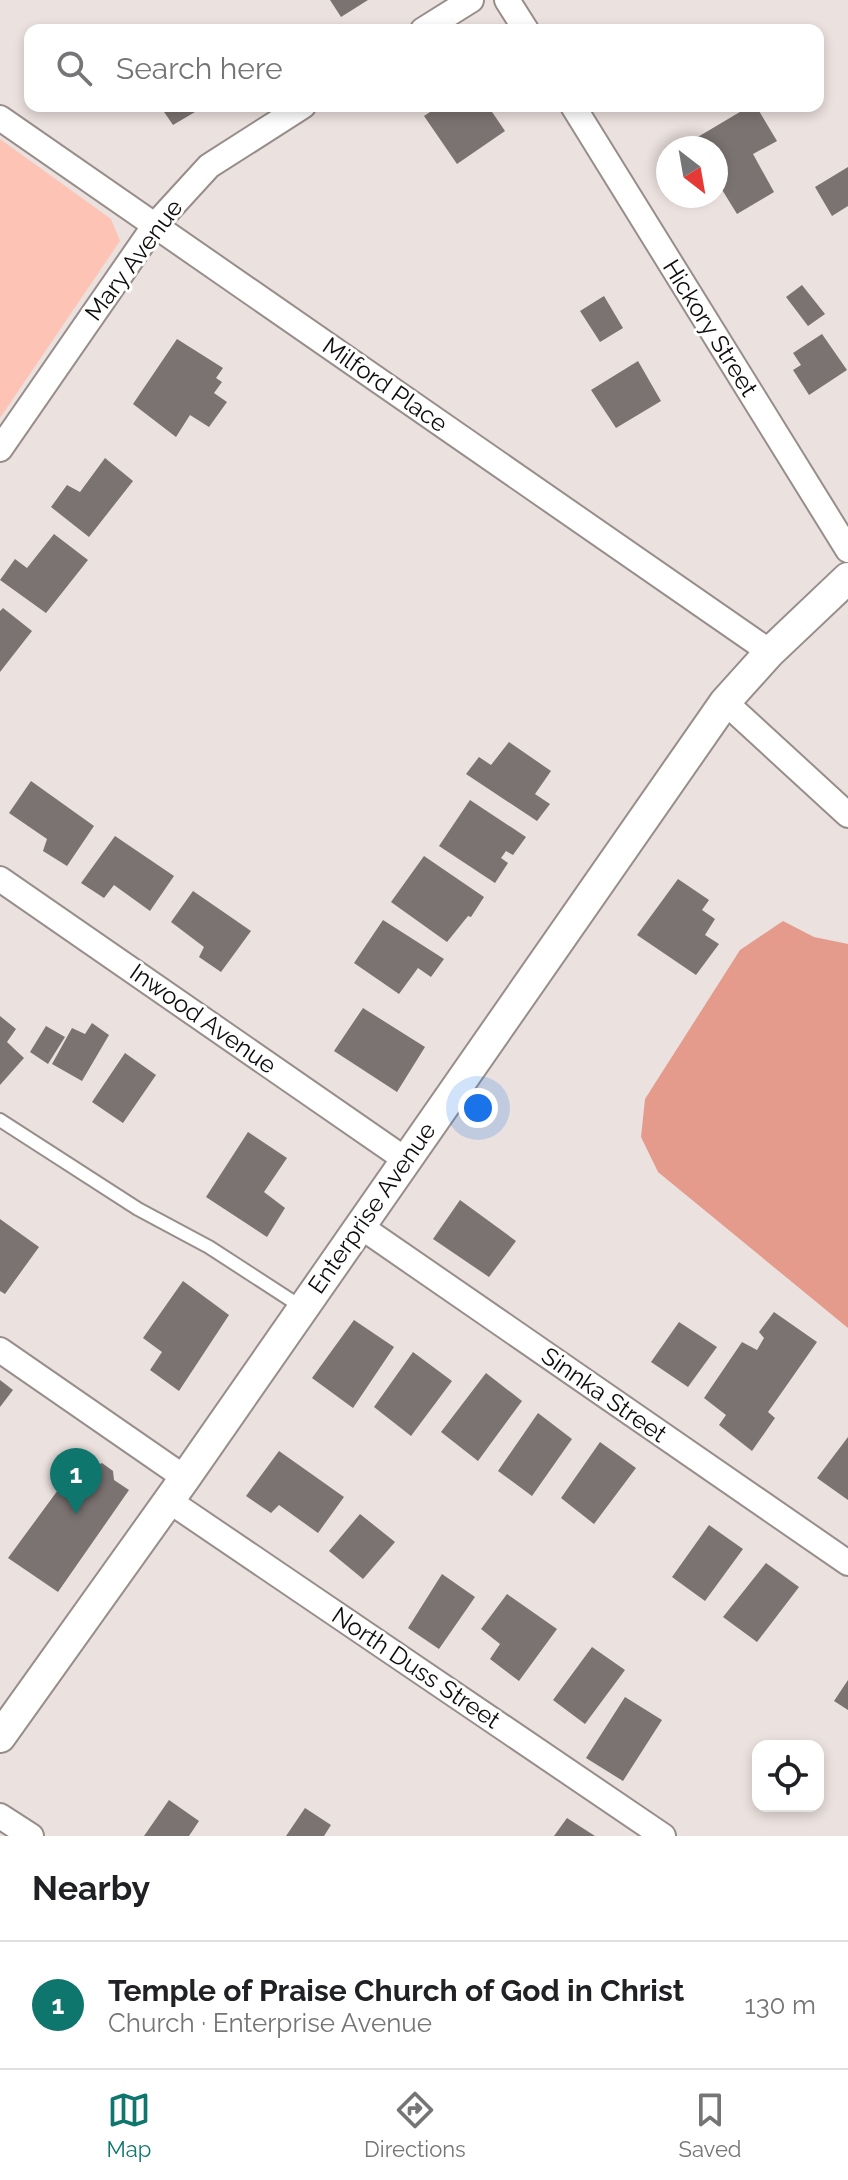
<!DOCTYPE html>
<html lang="en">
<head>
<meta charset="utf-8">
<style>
	body { margin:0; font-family:Raleway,sans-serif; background:#f6f6f6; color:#202124 }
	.controls { position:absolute; right:24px; bottom:24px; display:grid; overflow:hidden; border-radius:16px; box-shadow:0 4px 12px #0003 }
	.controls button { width:72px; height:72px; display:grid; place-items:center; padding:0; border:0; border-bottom:2px solid #e0e0e0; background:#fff; color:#202124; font:40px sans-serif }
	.compass { position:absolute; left:656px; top:136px; width:72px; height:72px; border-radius:50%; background:#fff; box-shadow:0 4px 12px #0003; rotate:149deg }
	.you { position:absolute; left:478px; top:1108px; width:28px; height:28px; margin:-20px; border:6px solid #fff; border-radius:50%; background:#1a73e8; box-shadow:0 0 0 12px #1a73e833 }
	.badge { display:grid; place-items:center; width:52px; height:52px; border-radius:50%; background:#0f766e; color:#fff; font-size:26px; font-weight:700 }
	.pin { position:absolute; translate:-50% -66px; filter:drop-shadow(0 2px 4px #0008) }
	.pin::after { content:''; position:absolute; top:42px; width:28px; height:24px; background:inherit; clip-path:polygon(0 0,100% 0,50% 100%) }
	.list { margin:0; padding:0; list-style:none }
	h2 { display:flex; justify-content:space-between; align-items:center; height:104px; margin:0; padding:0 32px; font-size:34px }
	h2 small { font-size:26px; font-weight:400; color:#757577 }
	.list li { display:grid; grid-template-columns:52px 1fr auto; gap:24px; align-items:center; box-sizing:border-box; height:128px; padding:0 32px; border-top:2px solid #e0e0e0 }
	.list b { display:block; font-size:30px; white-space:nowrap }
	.list p { margin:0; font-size:26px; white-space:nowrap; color:#757577 }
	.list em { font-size:26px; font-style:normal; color:#757577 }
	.icon { flex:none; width:44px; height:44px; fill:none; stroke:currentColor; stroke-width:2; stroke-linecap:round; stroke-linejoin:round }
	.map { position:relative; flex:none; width:848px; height:1836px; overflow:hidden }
	.search { position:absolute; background:#fff; box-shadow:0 4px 12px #0003; left:24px; right:24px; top:24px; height:88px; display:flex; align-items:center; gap:20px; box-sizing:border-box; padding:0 28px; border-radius:16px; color:#757577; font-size:30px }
	.sheet { height:232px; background:#fff }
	nav { display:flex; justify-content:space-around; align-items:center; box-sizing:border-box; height:112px; border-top:2px solid #e0e0e0; background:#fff; font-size:22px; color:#757577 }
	nav a { display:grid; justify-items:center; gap:4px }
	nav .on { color:#0f766e }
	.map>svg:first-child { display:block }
	.green { fill:#fdc4b6 }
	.water { fill:#e49b8b }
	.building { fill:#7b7371 }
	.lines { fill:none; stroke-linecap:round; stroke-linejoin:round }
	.service-casing { stroke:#978e8b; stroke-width:16 }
	.minor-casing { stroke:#978e8b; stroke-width:28 }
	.tertiary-casing { stroke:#978e8b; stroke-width:34 }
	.service { stroke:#fff; stroke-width:12 }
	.minor { stroke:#fff; stroke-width:24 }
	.tertiary { stroke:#fff; stroke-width:30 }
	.labels { text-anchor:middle; stroke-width:6; stroke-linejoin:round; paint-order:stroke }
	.street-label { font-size:24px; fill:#0f0c0b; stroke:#fff }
</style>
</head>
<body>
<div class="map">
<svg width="848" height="1836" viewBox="0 0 848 1836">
	<rect width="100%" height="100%" fill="#ebe1df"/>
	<!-- green -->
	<path class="green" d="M0,139L111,219L120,241L0,418Z"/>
	<!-- water -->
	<path class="water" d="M783,921L814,937L848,944V1328L658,1172L641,1137L645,1099L740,950Z"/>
	<!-- building -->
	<path class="building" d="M330,0H368L341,17Z
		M160,106H205L173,125Z
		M439,106H488L505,131L457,164L424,116Z
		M750,106H756L777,141L753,154L774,192L737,214L716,180V148H696L691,141Z
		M848,167V206L832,216L815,187Z
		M802,285L825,314L808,326L786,297Z
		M604,296L623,328L600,342L580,311Z
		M822,334L847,370L809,395L793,370L801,365L793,353Z
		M177,339L223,368L216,378L222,382L214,393L227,402L209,427L190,415L176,437L133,404Z
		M638,361L661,401L616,428L591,390Z
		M105,458L133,481L89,537L51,507L67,485L80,492Z
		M54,534L88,560L46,613L0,580L15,559L27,568Z
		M3,608L32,631L0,672V611Z
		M509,742L551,771L535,794L550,804L537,821L466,774L479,757L491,765Z
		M31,781L94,826L67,866L43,851L47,839L9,813Z
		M470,800L526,837L513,855L506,851L501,858L508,863L495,883L439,846Z
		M115,836L174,876L150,911L114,885L104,898L81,883Z
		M424,856L484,897L471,917L468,916L447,942L391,902Z
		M678,879L709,900L702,910L715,919L705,935L719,944L696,975L637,935Z
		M193,891L251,931L221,972L199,957L204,947L171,922Z
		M383,920L444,959L431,977L418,968L399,994L354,963Z
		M363,1008L425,1047L397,1092L334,1051Z
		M0,1016L16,1029L7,1042L24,1058L0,1085Z
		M92,1023L109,1035L82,1081L52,1064L72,1028L85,1034Z
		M46,1026L65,1037L48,1064L30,1052Z
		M125,1053L156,1075L123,1123L92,1102Z
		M248,1132L287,1158L264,1192L285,1208L267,1237L206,1197Z
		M460,1200L516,1241L489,1277L433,1239Z
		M0,1219L39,1247L5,1294L0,1291Z
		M183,1281L229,1315L179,1391L150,1370L162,1352L143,1338Z
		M774,1312L817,1342L768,1412L775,1418L752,1451L719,1425L726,1415L704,1398L742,1342L757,1350L764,1338L759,1332Z
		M354,1320L394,1347L353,1408L312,1378Z
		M679,1322L717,1347L688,1387L651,1362Z
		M413,1352L452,1381L411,1436L374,1407Z
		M486,1373L522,1401L478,1461L441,1432Z
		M0,1380L13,1390L0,1407Z
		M538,1413L572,1439L532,1496L498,1471Z
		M848,1437V1500L817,1478Z
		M600,1442L636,1468L594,1524L561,1498Z
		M279,1451L344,1497L318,1533L279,1505L271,1513L246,1496Z
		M83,1456L98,1465L102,1463L113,1471L114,1480L129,1490L58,1592L8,1558Z
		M360,1514L395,1542L363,1579L329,1551Z
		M709,1525L743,1549L705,1601L672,1577Z
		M766,1563L799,1587L757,1642L723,1617Z
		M442,1574L475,1597L439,1649L408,1628Z
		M507,1594L557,1629L519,1681L490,1659L500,1644L481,1629Z
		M592,1647L625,1670L585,1724L553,1700Z
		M848,1680V1710L834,1701Z
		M625,1697L662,1720L623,1781L586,1758Z
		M169,1800L199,1821L189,1836H144Z
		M305,1808L331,1825L324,1836H286Z
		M567,1818L595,1836H554Z"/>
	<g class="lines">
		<defs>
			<path id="service" d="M0,1120L138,1209L209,1247L303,1308"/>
			<path id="minor" d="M507,0L526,30
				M423,30L471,0
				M573,106L848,550
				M0,118L770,652
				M0,449L155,225L209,166L303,106
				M725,702L848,815
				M0,879L406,1160
				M360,1226L848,1563
				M0,1350L185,1478
				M168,1500L663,1836
				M0,1816L31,1836"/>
			<path id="tertiary" d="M0,1737L185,1478L725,702L770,652L848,578"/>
		</defs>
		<!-- service casing -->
		<use href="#service" class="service-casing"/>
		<!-- minor casing -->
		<use href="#minor" class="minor-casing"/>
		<!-- tertiary casing -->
		<use href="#tertiary" class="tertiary-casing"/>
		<!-- service -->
		<use href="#service" class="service"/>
		<!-- minor -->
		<use href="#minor" class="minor"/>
		<!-- tertiary -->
		<use href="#tertiary" class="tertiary"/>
	</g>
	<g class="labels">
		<!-- street labels -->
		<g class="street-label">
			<text transform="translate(134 260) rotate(-53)" y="8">Mary Avenue</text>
			<text transform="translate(710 328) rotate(58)" y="8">Hickory Street</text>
			<text transform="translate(385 385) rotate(35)" y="8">Milford Place</text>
			<text transform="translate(203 1019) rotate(35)" y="8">Inwood Avenue</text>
			<text transform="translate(372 1208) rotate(-55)" y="8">Enterprise Avenue</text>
			<text transform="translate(604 1395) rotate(35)" y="8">Sinnka Street</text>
			<text transform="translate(416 1668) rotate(34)" y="8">North Duss Street</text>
		</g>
	</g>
</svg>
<div class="controls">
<button><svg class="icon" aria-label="locate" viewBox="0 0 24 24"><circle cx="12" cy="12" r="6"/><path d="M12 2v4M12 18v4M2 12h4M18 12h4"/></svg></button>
</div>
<svg class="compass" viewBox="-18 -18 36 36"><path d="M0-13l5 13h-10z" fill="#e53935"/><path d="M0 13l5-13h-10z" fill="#757577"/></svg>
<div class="you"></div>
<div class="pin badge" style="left:76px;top:1514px">1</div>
<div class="search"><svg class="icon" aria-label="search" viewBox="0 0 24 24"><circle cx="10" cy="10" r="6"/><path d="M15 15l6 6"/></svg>Search here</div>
</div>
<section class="sheet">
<h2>Nearby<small></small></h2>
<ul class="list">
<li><span class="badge">1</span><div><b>Temple of Praise Church of God in Christ</b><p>Church · Enterprise Avenue</p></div><em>130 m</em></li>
</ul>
</section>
<nav>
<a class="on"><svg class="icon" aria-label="map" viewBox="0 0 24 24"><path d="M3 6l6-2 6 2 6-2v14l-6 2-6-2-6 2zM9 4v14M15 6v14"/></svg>Map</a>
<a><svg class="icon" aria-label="directions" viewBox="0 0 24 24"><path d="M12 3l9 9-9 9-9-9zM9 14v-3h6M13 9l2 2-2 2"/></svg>Directions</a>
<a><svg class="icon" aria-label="saved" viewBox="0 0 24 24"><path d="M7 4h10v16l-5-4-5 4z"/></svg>Saved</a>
</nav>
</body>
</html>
